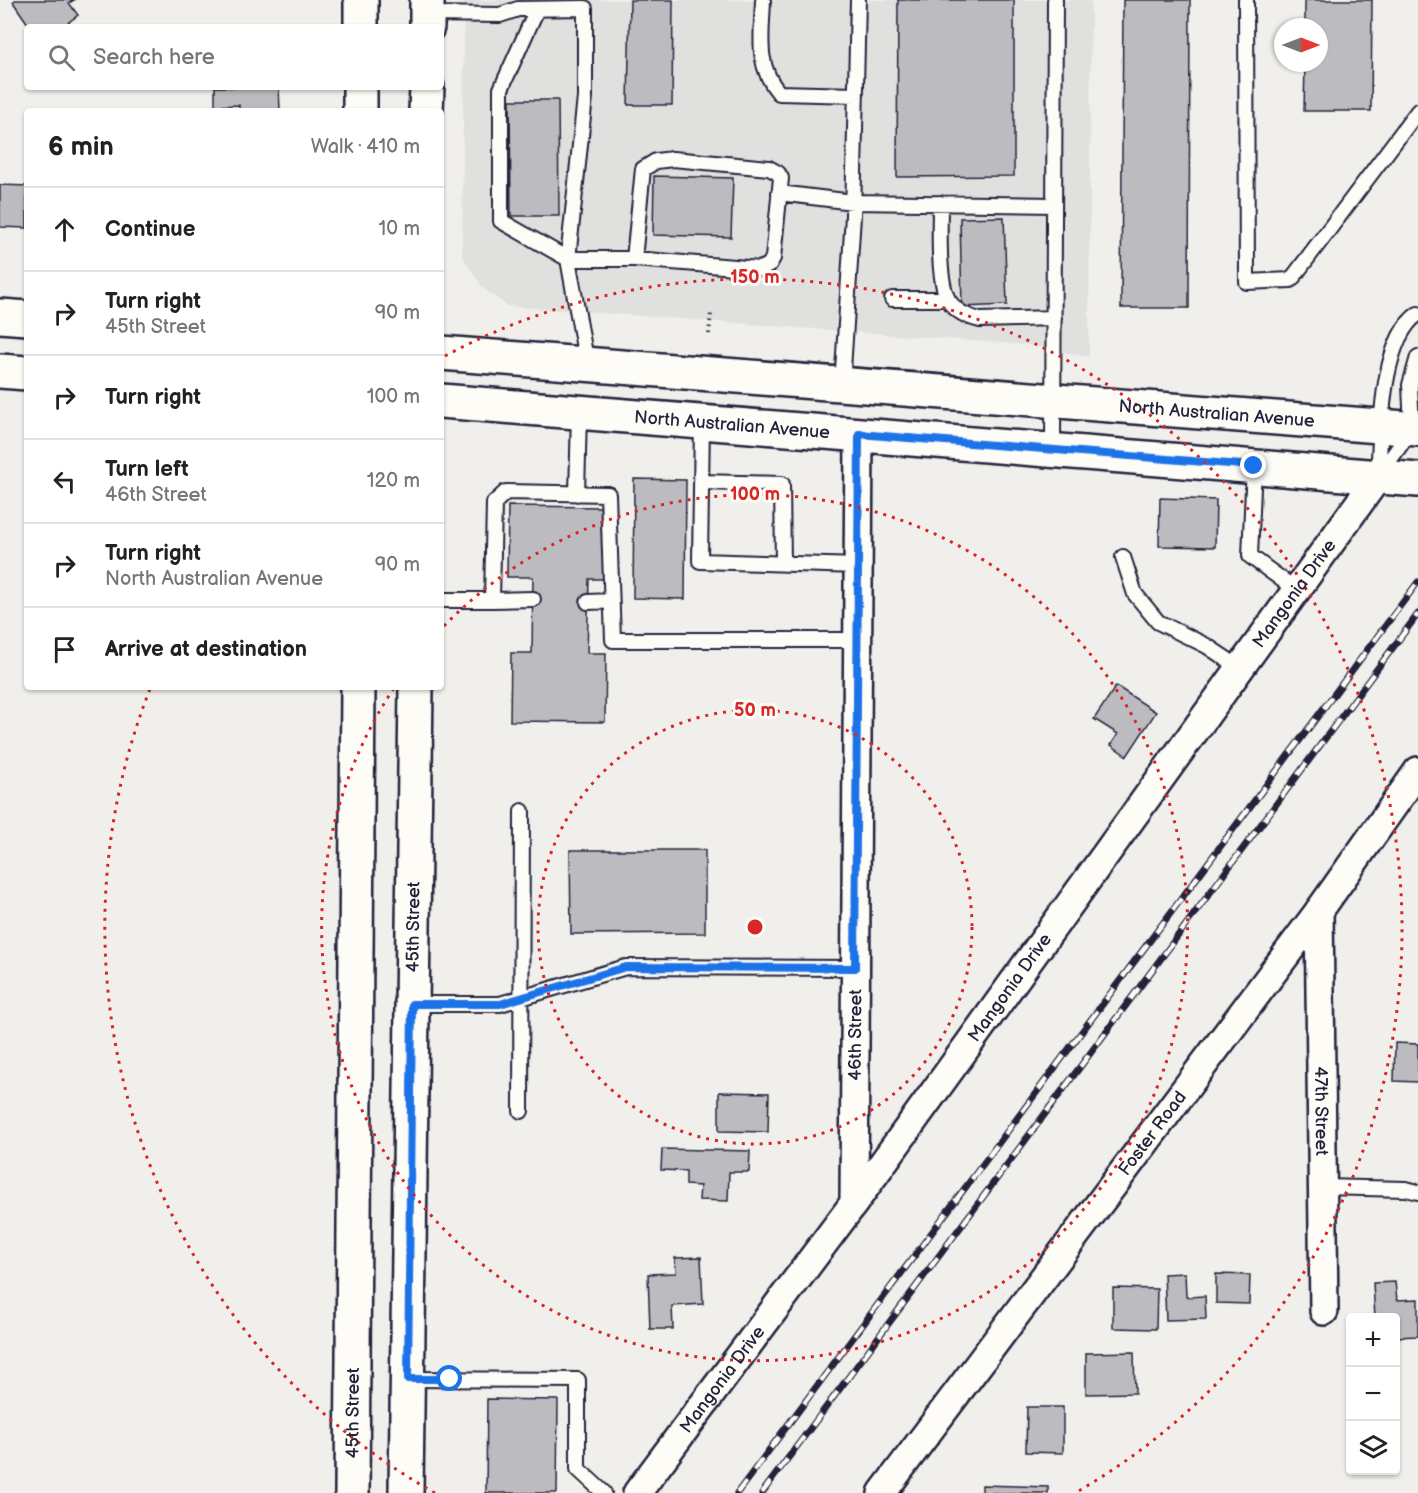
<!DOCTYPE html>
<html lang="en">
<head>
<meta charset="utf-8">
<style>
	body { margin:0; font-family:"Balsamiq Sans",sans-serif; background:#f2f2f2; color:#222 }
	.controls { position:absolute; right:18px; bottom:18px; display:grid; overflow:hidden; border-radius:6px; box-shadow:0 2px 4px #0004 }
	.controls button { width:54px; height:54px; display:grid; place-items:center; padding:0; border:0; border-bottom:2px solid #e0e0e0; background:#fff; color:#222; font:30px sans-serif }
	.compass { position:absolute; left:1274px; top:18px; width:54px; height:54px; border-radius:50%; background:#fff; box-shadow:0 2px 4px #0004; rotate:90deg }
	.stop { position:absolute; width:18px; height:18px; margin:-14px; border:4px solid #1a73e8; border-radius:50%; background:#fff }
	.stop.end { background:#1a73e8; border-color:#fff; box-shadow:0 2px 6px #0008 }
	.list { margin:0; padding:0; list-style:none }
	h2 { display:flex; justify-content:space-between; align-items:center; height:78px; margin:0; padding:0 24px; font-size:26px }
	h2 small { font-size:20px; font-weight:400; color:#767676 }
	.list li { display:grid; grid-template-columns:39px 1fr auto; gap:18px; align-items:center; box-sizing:border-box; height:84px; padding:0 24px; border-top:2px solid #e0e0e0 }
	.list b { display:block; font-size:22px; white-space:nowrap }
	.list p { margin:0; font-size:20px; white-space:nowrap; color:#767676 }
	.list em { font-size:20px; font-style:normal; color:#767676 }
	.icon { flex:none; width:33px; height:33px; fill:none; stroke:currentColor; stroke-width:2; stroke-linecap:round; stroke-linejoin:round }
	.map { position:relative; flex:none; width:1418px; height:1493px; overflow:hidden }
	.search { position:absolute; background:#fff; box-shadow:0 2px 4px #0004; left:24px; top:24px; width:420px; height:66px; display:flex; align-items:center; gap:15px; box-sizing:border-box; padding:0 21px; border-radius:6px; color:#767676; font-size:22px }
	.panel { position:absolute; background:#fff; box-shadow:0 2px 4px #0004; left:24px; top:108px; width:420px; height:582px; border-radius:6px }
	.map>svg:first-child { display:block }
	.built { fill:#e0e0df }
	.building { fill:#bcbcc0; stroke:#22223b; stroke-width:1.5 }
	.lines { fill:none; stroke-linecap:round; stroke-linejoin:round }
	.lane-casing { stroke:#22223b; stroke-width:18 }
	.street-casing { stroke:#22223b; stroke-width:32 }
	.secondary-casing { stroke:#22223b; stroke-width:38 }
	.path { stroke:#22223b; stroke-width:4; stroke-dasharray:1.5 4.5; stroke-linecap:butt }
	.lane { stroke:#fdfcf7; stroke-width:14 }
	.street { stroke:#fdfcf7; stroke-width:27 }
	.secondary { stroke:#fdfcf7; stroke-width:33 }
	.rail-casing { stroke:#22223b; stroke-width:7 }
	.rail { stroke:#fdfcf7; stroke-width:4.5; stroke-dasharray:14; stroke-linecap:butt }
	.route { stroke:#1a73e8; stroke-width:8 }
	.ring { fill:none; stroke:#d62828; stroke-width:3; stroke-dasharray:3 6 }
	.labels { text-anchor:middle; stroke-width:6; stroke-linejoin:round; paint-order:stroke }
	.street-label { font-size:18px; fill:#22223b; stroke:#fdfcf7 }
	.centre { fill:#d62828; stroke:#fdfcf7; stroke-width:3 }
	.ring-label { font-size:18px; text-anchor:middle; font-weight:bold; fill:#d62828; stroke:#fdfcf7; stroke-width:6; stroke-linejoin:round; paint-order:stroke }
</style>
</head>
<body>
<div class="map">
<svg width="1418" height="1493" viewBox="0 0 1418 1493">
	<rect width="100%" height="100%" fill="#f0efec"/>
	<filter id="ink" filterUnits="userSpaceOnUse"><feTurbulence type="fractalNoise" baseFrequency=".0167" numOctaves="2"/><feDisplacementMap in="SourceGraphic" scale="12" xChannelSelector="R" yChannelSelector="G"/><feConvolveMatrix kernelMatrix="1 2 1 2 8 2 1 2 1" color-interpolation-filters="sRGB"/></filter>
	<g filter="url(#ink)">
		<!-- built -->
		<path class="built" d="M464,0H1091L1089,357L1027,345L507,306L484,289L462,256Z"/>
		<!-- building -->
		<path class="building" d="M15,0H74L69,3L78,15L62,27H30L13,2Z
			M630,0H673L672,105H628Z
			M898,0H1014V176L897,177Z
			M1123,0H1190L1189,308H1121Z
			M1305,0H1372L1371,111H1304L1305,63H1319V27H1305Z
			M215,87H279L280,111H239V105L215,106Z
			M510,100H558L559,216H511Z
			M654,176L733,178L731,237L653,235Z
			M0,185L27,186V228L0,227Z
			M1004,217L1007,305L962,307L960,218Z
			M634,479L686,480L685,599L633,598Z
			M1160,498L1216,500L1215,547L1159,546Z
			M508,506L604,507L603,579H589L587,653H606L605,722L510,721L511,653H532L533,577H507Z
			M1116,686L1156,712L1127,756L1111,745L1118,734L1094,719Z
			M570,850H705V933L571,934Z
			M1395,1043L1418,1044V1082L1394,1081Z
			M719,1092L769,1093L768,1132L719,1131Z
			M662,1149L750,1151L749,1172H729L728,1201L699,1200L700,1186L686,1185V1171L661,1170Z
			M701,1257L703,1304L672,1306L673,1329H650L648,1274L676,1273L675,1258Z
			M1185,1273L1186,1297L1205,1296L1206,1319L1166,1320L1164,1274Z
			M1216,1274L1250,1275L1249,1304L1216,1303Z
			M1395,1282L1397,1300L1418,1299V1336L1396,1337V1318H1375L1373,1283Z
			M1113,1288L1157,1289L1156,1329L1113,1328Z
			M1134,1352L1135,1393L1086,1394V1353Z
			M487,1399L558,1400L557,1493H486Z
			M1027,1407H1063V1453L1026,1452Z
			M982,1485L1048,1487V1493H982Z"/>
		<g class="lines">
			<defs>
				<path id="lane" d="M763,0C762,34 755,65 779,93L856,95
					M1246,0L1247,282L1291,280L1418,111
					M427,14L500,15L518,9L585,8V97L568,259L501,221V89L537,9
					M779,193L853,202L1054,205
					M940,203C940,226 937,282 949,301C956,312 967,317 980,320L1054,318
					M892,299H948
					M587,365L568,259H634L760,269L769,265L773,258L781,178L778,173L769,168L673,159L656,161L643,169L634,259
					M842,385L853,216L858,0
					M702,422L700,561L858,566
					M1053,450L1055,0
					M1254,466L1250,556L1296,590
					M1379,475L1412,429L1410,385L1418,357
					M1378,476C1381,434 1380,340 1418,314
					M701,482L782,484L783,563
					M577,494L579,412
					M1123,557L1135,594L1158,622L1207,646L1240,668
					M441,600H492L494,503L506,492L608,494L613,640H858
					M492,600L533,599
					M588,602L611,601
					M412,1004H500L626,967L855,968
					M521,1111L522,811
					M1323,1187L1406,1189L1418,1192
					M408,1379L578,1380V1469L604,1493"/>
				<g id="street">
					<path id="s1" d="M1319,911L1324,1311"/>
					<path id="s2" d="M854,1203L859,434"/>
					<path id="s3" d="M637,1493L854,1203L1378,477"/>
					<path id="s4" d="M882,1493L1319,911L1418,771"/>
				</g>
				<g id="secondary">
					<path d="M361,27V0"/>
					<path d="M427,27V0"/>
					<path d="M360,111V87"/>
					<path d="M426,111L427,87"/>
					<path d="M0,316L27,318"/>
					<path id="s5" d="M441,353L1418,429"/>
					<path d="M0,371L27,373"/>
					<path id="s6" d="M441,401L1418,480"/>
					<path id="s7" d="M352,1493L358,687"/>
					<path id="s8" d="M406,1493L416,687"/>
				</g>
			</defs>
			<!-- lane casing -->
			<use href="#lane" class="lane-casing"/>
			<!-- street casing -->
			<use href="#street" class="street-casing"/>
			<!-- secondary casing -->
			<use href="#secondary" class="secondary-casing"/>
			<!-- path -->
			<path class="path" d="M709,334L711,313"/>
			<!-- lane -->
			<use href="#lane" class="lane"/>
			<!-- street -->
			<use href="#street" class="street"/>
			<!-- secondary -->
			<use href="#secondary" class="secondary"/>
			<defs>
				<path id="rail" d="M737,1493L1418,582
					M762,1493L1418,614"/>
			</defs>
			<!-- rail casing -->
			<use href="#rail" class="rail-casing"/>
			<!-- rail -->
			<use href="#rail" class="rail"/>
		</g>
	</g>
	<g class="lines" filter="url(#ink)">
		<!-- route -->
		<path class="route" d="M450,1379H408L412,1004H500L626,967L855,968L859,434L1254,466"/>
	</g>
	<!-- distance rings -->
	<g class="ring">
		<circle cx="755" cy="927" r="217"/>
		<path d="M444 626A433 433 0 1 1 394 688"/>
		<path d="M435 1493A650 650 0 0 1 150 689M445 356A650 650 0 0 1 1075 1493"/>
	</g>
	<g class="labels">
		<!-- street labels -->
		<g class="street-label">
			<text dy="6" stroke="none"><textPath href="#s5" startOffset="778">North Australian Avenue</textPath></text>
			<text dy="6" stroke="none"><textPath href="#s6" startOffset="292">North Australian Avenue</textPath></text>
			<text dy="6" stroke="none"><textPath href="#s3" startOffset="1114">Mangonia Drive</textPath></text>
			<text dy="6" stroke="none"><textPath href="#s8" startOffset="566">45th Street</textPath></text>
			<text dy="6" stroke="none"><textPath href="#s3" startOffset="628">Mangonia Drive</textPath></text>
			<text dy="6" stroke="none"><textPath href="#s2" startOffset="168">46th Street</textPath></text>
			<text dy="6" stroke="none"><textPath href="#s1" startOffset="200">47th Street</textPath></text>
			<text dy="6" stroke="none"><textPath href="#s4" startOffset="450">Foster Road</textPath></text>
			<text dy="6" stroke="none"><textPath href="#s3" startOffset="142">Mangonia Drive</textPath></text>
			<text dy="6" stroke="none"><textPath href="#s7" startOffset="80">45th Street</textPath></text>
		</g>
	</g>
	<circle cx="755" cy="927" r="9" class="centre"/>
	<g class="ring-label">
		<text x="755" y="283">150 m</text>
		<text x="755" y="500">100 m</text>
		<text x="755" y="716">50 m</text>
	</g>
</svg>
<div class="controls">
<button>+</button>
<button>−</button>
<button><svg class="icon" aria-label="layers" viewBox="0 0 24 24"><path d="M12 4l9 5-9 5-9-5zM3 14l9 5 9-5"/></svg></button>
</div>
<svg class="compass" viewBox="-18 -18 36 36"><path d="M0-13l5 13h-10z" fill="#e53935"/><path d="M0 13l5-13h-10z" fill="#767676"/></svg>
<div class="stop" style="left:450px;top:1379px"></div>
<div class="stop end" style="left:1254px;top:466px"></div>
<div class="search"><svg class="icon" aria-label="search" viewBox="0 0 24 24"><circle cx="10" cy="10" r="6"/><path d="M15 15l6 6"/></svg>Search here</div>
<section class="panel">
<h2>6 min<small>Walk · 410 m</small></h2>
<ul class="list">
<li><svg class="icon" aria-label="ahead" viewBox="0 0 24 24"><path d="M12 20V5M6 11l6-6 6 6"/></svg><div><b>Continue</b></div><em>10 m</em></li>
<li><svg class="icon" aria-label="right" viewBox="0 0 24 24"><path d="M7 20v-9h11M14 6l5 5-5 5"/></svg><div><b>Turn right</b><p>45th Street</p></div><em>90 m</em></li>
<li><svg class="icon" aria-label="right" viewBox="0 0 24 24"><path d="M7 20v-9h11M14 6l5 5-5 5"/></svg><div><b>Turn right</b></div><em>100 m</em></li>
<li><svg class="icon" aria-label="left" viewBox="0 0 24 24"><path d="M17 20v-9H6M10 6l-5 5 5 5"/></svg><div><b>Turn left</b><p>46th Street</p></div><em>120 m</em></li>
<li><svg class="icon" aria-label="right" viewBox="0 0 24 24"><path d="M7 20v-9h11M14 6l5 5-5 5"/></svg><div><b>Turn right</b><p>North Australian Avenue</p></div><em>90 m</em></li>
<li><svg class="icon" aria-label="arrive" viewBox="0 0 24 24"><path d="M6 21V4h12l-3 4 3 4H6"/></svg><div><b>Arrive at destination</b></div></li>
</ul>
</section>
</div>
</body>
</html>
